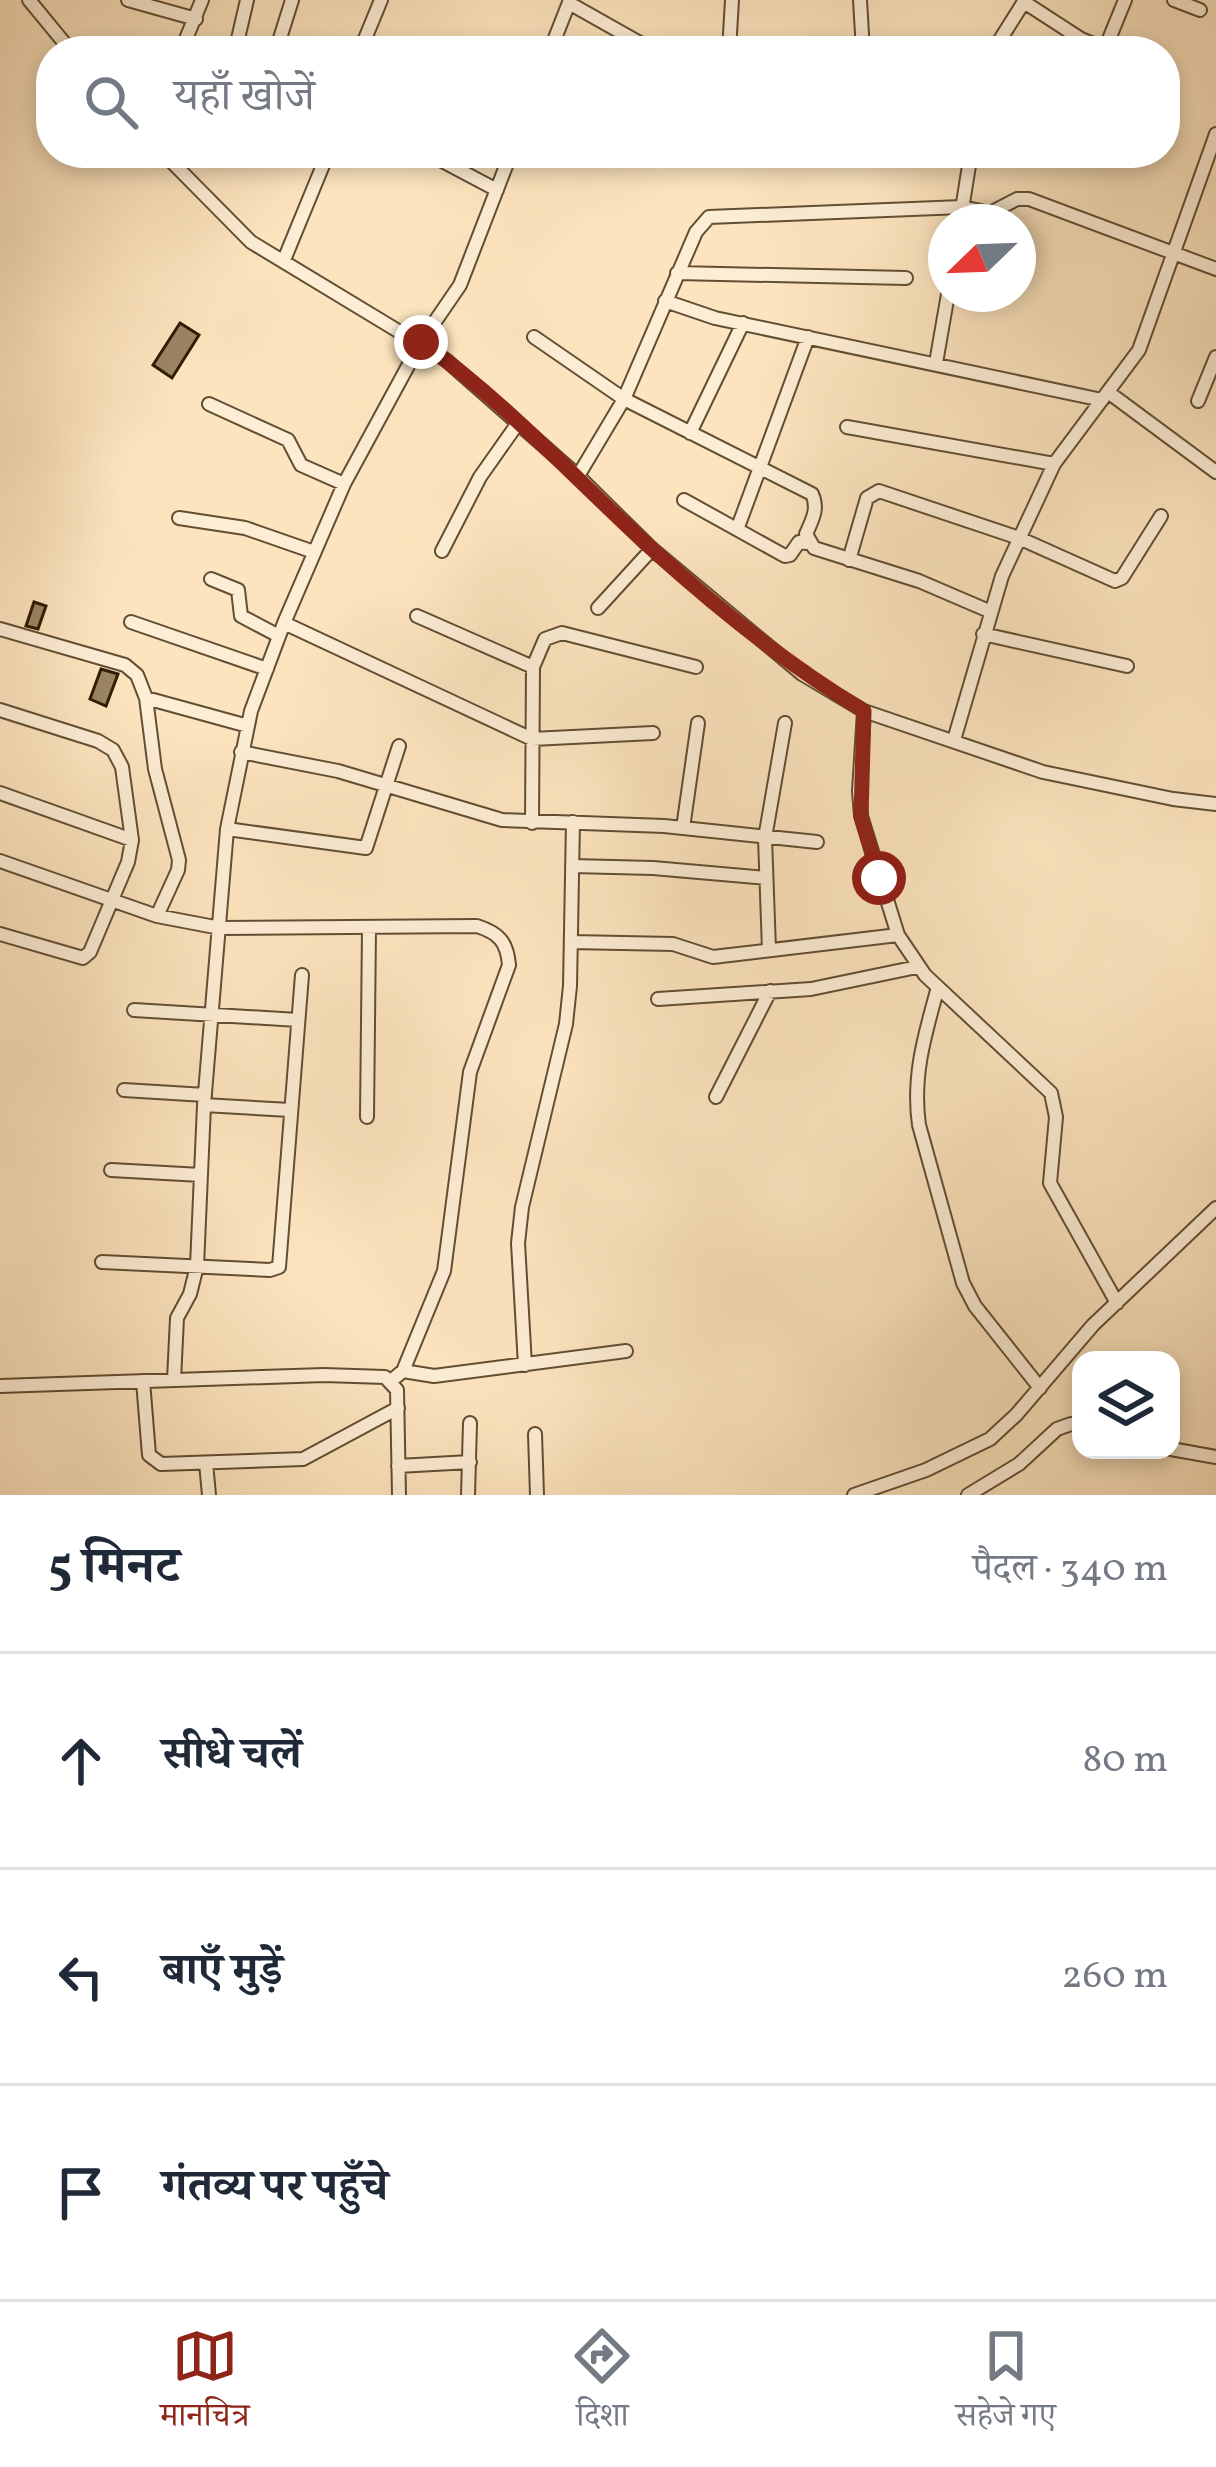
<!DOCTYPE html>
<html lang="hi">
<head>
<meta charset="utf-8">
<style>
	body { margin:0; font-family:Vollkorn,"Noto Serif Devanagari",serif; background:#f2f2f3; color:#1f2937 }
	.controls { position:absolute; right:36px; bottom:36px; display:grid; overflow:hidden; border-radius:24px; box-shadow:0 6px 18px #0003 }
	.controls button { width:108px; height:108px; display:grid; place-items:center; padding:0; border:0; border-bottom:3px solid #e0e1e3; background:#fff; color:#1f2937; font:60px sans-serif }
	.compass { position:absolute; left:928px; top:204px; width:108px; height:108px; border-radius:50%; background:#fff; box-shadow:0 6px 18px #0003; rotate:247deg }
	.stop { position:absolute; width:36px; height:36px; margin:-27px; border:9px solid #8f2418; border-radius:50%; background:#fff }
	.stop.end { background:#8f2418; border-color:#fff; box-shadow:0 3px 12px #0008 }
	.list { margin:0; padding:0; list-style:none }
	h2 { display:flex; justify-content:space-between; align-items:center; height:156px; margin:0; padding:0 48px; font-size:51px }
	h2 small { font-size:39px; font-weight:400; color:#747a83 }
	.list li { display:grid; grid-template-columns:78px 1fr auto; gap:36px; align-items:center; box-sizing:border-box; height:216px; padding:0 48px; border-top:3px solid #e0e1e3 }
	.list b { display:block; font-size:45px; white-space:nowrap }
	.list em { font-size:39px; font-style:normal; color:#747a83 }
	.icon { flex:none; width:66px; height:66px; fill:none; stroke:currentColor; stroke-width:2; stroke-linecap:round; stroke-linejoin:round }
	.map { position:relative; flex:none; width:1216px; height:1495px; overflow:hidden }
	.search { position:absolute; background:#fff; box-shadow:0 6px 18px #0003; left:36px; right:36px; top:36px; height:132px; display:flex; align-items:center; gap:30px; box-sizing:border-box; padding:0 42px; border-radius:48px; color:#747a83; font-size:45px }
	.sheet { height:804px; background:#fff }
	nav { display:flex; justify-content:space-around; align-items:center; box-sizing:border-box; height:168px; border-top:3px solid #e0e1e3; background:#fff; font-size:33px; color:#747a83 }
	nav a { display:grid; justify-items:center; gap:6px }
	nav .on { color:#8f2418 }
	.map>svg:first-child { display:block }
	.building { fill:#9a8464; stroke:#2f1c03; stroke-width:3 }
	.lines { fill:none; stroke-linecap:round; stroke-linejoin:round }
	.minor-casing { stroke:#624e32; stroke-width:16 }
	.minor { stroke:#fdedd5; stroke-width:12 }
	.route { stroke:#8f2418; stroke-width:15 }
</style>
</head>
<body>
<div class="map">
<svg width="1216" height="1495" viewBox="0 0 1216 1495">
	<rect width="100%" height="100%" fill="#fce4be"/>
	<filter id="stains"><feTurbulence type="fractalNoise" baseFrequency=".00167" numOctaves="4"/><feColorMatrix values="0 0 0 0 .2 0 0 0 0 .09 0 0 0 0 .02 0 0 0 .5 -.17"/></filter>
	<radialGradient id="worn" r=".72"><stop offset=".6" stop-color="#630" stop-opacity="0"/><stop offset="1" stop-color="#630" stop-opacity=".3"/></radialGradient>
	<!-- building -->
	<path class="building" d="M180,323L199,335L172,378L153,365Z
		M34,602L46,606L38,629L26,626Z
		M101,669L118,674L106,706L90,699Z"/>
	<g class="lines">
		<defs>
			<path id="minor" d="M29,0L71,51
				M128,0L196,19
				M860,0L863,51
				M1174,0L1200,10
				M1024,2L1081,39L1111,51
				M569,3L654,51
				M237,43L247,0
				M1105,49L1125,0
				M181,51L202,0
				M276,51L292,0
				M360,51L381,0
				M550,51L570,0
				M729,51L732,0
				M993,51L1025,0
				M163,153L251,242L446,360L578,476L652,549L802,674L864,711L1043,772L1173,799L1216,804
				M427,153L497,190
				M960,222L971,153
				M284,260L328,153
				M677,273L906,278
				M665,301L715,318L1102,400
				M534,337L624,399L812,494C819,509 812,520 806,534L814,548L919,581L989,611
				M936,363L948,294
				M1108,392L1216,472
				M1198,401L1216,357
				M209,404L288,440L301,465L344,484
				M847,427L1054,464
				M690,433L743,323
				M578,476L624,399L696,232L709,217L962,207L990,213L1017,199H1029L1216,269
				M684,500L785,556L790,555L799,542L807,543
				M179,518L245,528L314,552
				M738,527L808,337
				M442,551L480,477L518,423
				M849,560L867,498L879,491L1019,538L1115,581L1122,578L1161,516
				M211,579L238,590L241,616L279,636
				M598,608L652,549
				M417,616L533,667
				M131,622L267,669
				M284,623L532,739L653,733
				M0,629L125,665L137,675L146,698L155,769L179,860L178,870L157,916
				M983,634L1127,666
				M146,698L248,726
				M0,710L98,741L113,750L122,767L132,840L128,862L90,952L83,958L0,934
				M864,711L859,791L861,816L898,935L925,975L1051,1093L1056,1117L1050,1183L1117,1303
				M954,740L1002,576L1054,464L1139,350L1216,134
				M241,752L338,771L502,820L664,826L817,842
				M0,793L132,840
				M532,823L533,667L545,639L562,633L696,667
				M683,828L698,723
				M227,829L366,848L399,746
				M0,861L157,916L220,928L477,926C499,933 507,942 509,965L470,1072L444,1271L403,1371L392,1380
				M572,866L653,868L766,878
				M571,942L673,944L713,957L898,935
				M769,950L765,838L785,723
				M938,987C925,1034 912,1076 919,1125L963,1283L975,1306L1040,1388
				M658,999L811,989L917,967
				M134,1010L298,1020
				M124,1090L205,1095
				M716,1097L770,991
				M204,1105L290,1110
				M367,1117L369,929
				M111,1170L201,1175
				M102,1262L270,1270L279,1267L302,975
				M525,1365L518,1243L522,1207L566,1024L570,986L573,822
				M403,1371L434,1376L626,1351
				M174,1380L177,1318L190,1294L197,1266L204,1105L227,829L251,711L284,623L344,484L421,342L460,285L511,153
				M143,1381L149,1455L161,1464L303,1459L398,1408
				M0,1386L324,1375L385,1377L397,1390L399,1495
				M535,1434L537,1495
				M1171,1449L1216,1457
				M206,1463L209,1495
				M398,1466L470,1462
				M468,1495L470,1423
				M854,1495L926,1470L990,1439L1016,1415L1093,1325L1216,1208
				M968,1495L1019,1464L1057,1429L1071,1424L1081,1426"/>
		</defs>
		<!-- minor casing -->
		<use href="#minor" class="minor-casing"/>
		<!-- minor -->
		<use href="#minor" class="minor"/>
	</g>
	<g class="lines">
		<!-- route -->
		<path class="route" d="M421,342C506,402 576,480 653,550C719,610 788,665 864,711L861,816L879,878"/>
	</g>
	<rect width="100%" height="100%" filter="url(#stains)"/>
	<rect width="100%" height="100%" fill="url(#worn)"/>
</svg>
<div class="controls">
<button><svg class="icon" aria-label="layers" viewBox="0 0 24 24"><path d="M12 4l9 5-9 5-9-5zM3 14l9 5 9-5"/></svg></button>
</div>
<svg class="compass" viewBox="-18 -18 36 36"><path d="M0-13l5 13h-10z" fill="#e53935"/><path d="M0 13l5-13h-10z" fill="#747a83"/></svg>
<div class="stop" style="left:879px;top:878px"></div>
<div class="stop end" style="left:421px;top:342px"></div>
<div class="search"><svg class="icon" aria-label="search" viewBox="0 0 24 24"><circle cx="10" cy="10" r="6"/><path d="M15 15l6 6"/></svg>यहाँ खोजें</div>
</div>
<section class="sheet">
<h2>5 मिनट<small>पैदल · 340 m</small></h2>
<ul class="list">
<li><svg class="icon" aria-label="ahead" viewBox="0 0 24 24"><path d="M12 20V5M6 11l6-6 6 6"/></svg><div><b>सीधे चलें</b></div><em>80 m</em></li>
<li><svg class="icon" aria-label="left" viewBox="0 0 24 24"><path d="M17 20v-9H6M10 6l-5 5 5 5"/></svg><div><b>बाएँ मुड़ें</b></div><em>260 m</em></li>
<li><svg class="icon" aria-label="arrive" viewBox="0 0 24 24"><path d="M6 21V4h12l-3 4 3 4H6"/></svg><div><b>गंतव्य पर पहुँचे</b></div></li>
</ul>
</section>
<nav>
<a class="on"><svg class="icon" aria-label="map" viewBox="0 0 24 24"><path d="M3 6l6-2 6 2 6-2v14l-6 2-6-2-6 2zM9 4v14M15 6v14"/></svg>मानचित्र</a>
<a><svg class="icon" aria-label="directions" viewBox="0 0 24 24"><path d="M12 3l9 9-9 9-9-9zM9 14v-3h6M13 9l2 2-2 2"/></svg>दिशा</a>
<a><svg class="icon" aria-label="saved" viewBox="0 0 24 24"><path d="M7 4h10v16l-5-4-5 4z"/></svg>सहेजे गए</a>
</nav>
</body>
</html>
